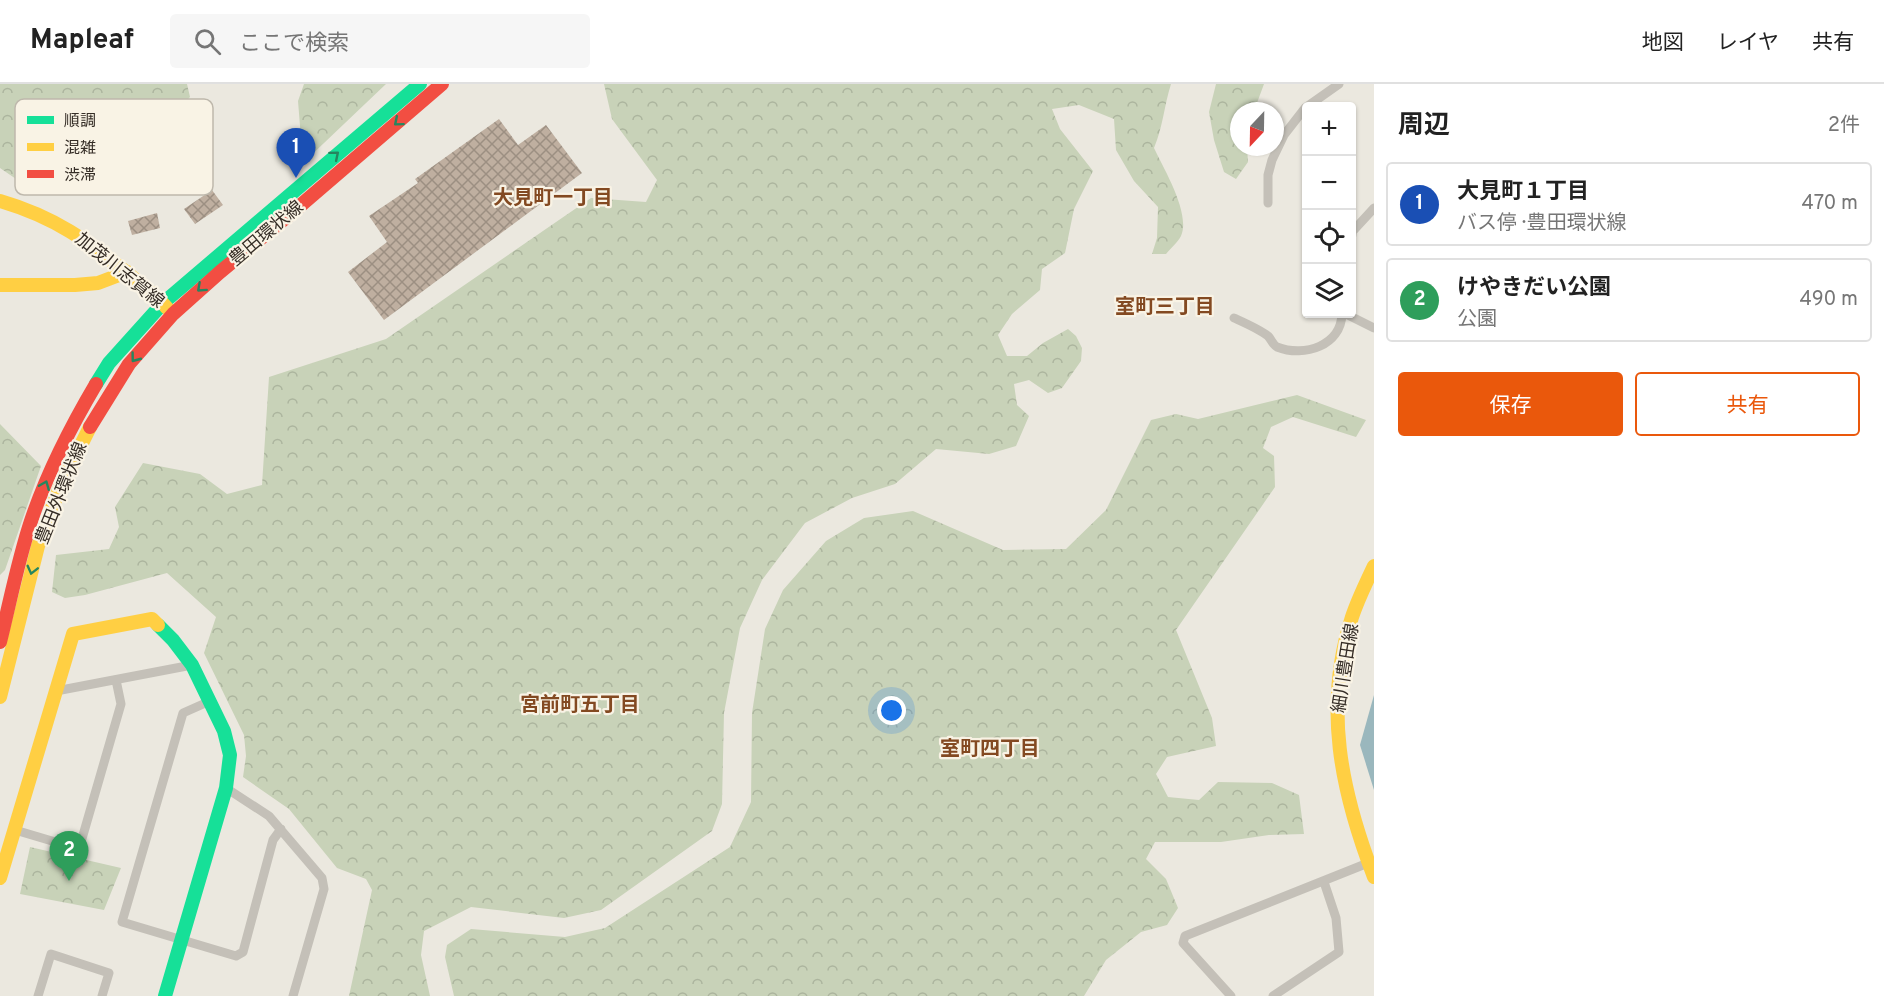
<!DOCTYPE html>
<html lang="ja">
<head>
<meta charset="utf-8">
<style>
	body { margin:0; font-family:Overpass,"Noto Sans JP",sans-serif; background:#f6f6f6; color:#222 }
	.controls { position:absolute; right:18px; top:18px; display:grid; overflow:hidden; border-radius:6px; box-shadow:0 2px 4px #0004 }
	.controls button { width:54px; height:54px; display:grid; place-items:center; padding:0; border:0; border-bottom:2px solid #e0e0e0; background:#fff; color:#222; font:30px sans-serif }
	.compass { position:absolute; left:1230px; top:18px; width:54px; height:54px; border-radius:50%; background:#fff; box-shadow:0 2px 4px #0004; rotate:202deg }
	.you { position:absolute; left:892px; top:627px; width:21px; height:21px; margin:-15px; border:4px solid #fff; border-radius:50%; background:#1a73e8; box-shadow:0 0 0 9px #1a73e833 }
	.badge { display:grid; place-items:center; width:39px; height:39px; border-radius:50%; background:#ea580c; color:#fff; font-size:20px; font-weight:700 }
	.pin { position:absolute; translate:-50% -50px; filter:drop-shadow(0 2px 3px #0008) }
	.pin::after { content:''; position:absolute; top:32px; width:21px; height:18px; background:inherit; clip-path:polygon(0 0,100% 0,50% 100%) }
	.list { margin:0; padding:0; list-style:none }
	h2 { display:flex; justify-content:space-between; align-items:center; height:78px; margin:0; padding:0 24px; font-size:26px }
	h2 small { font-size:20px; font-weight:400; color:#767676 }
	.list li { display:grid; grid-template-columns:39px 1fr auto; gap:18px; align-items:center; box-sizing:border-box; height:84px; margin:0 12px 12px; padding:0 12px; border:2px solid #e0e0e0; border-radius:6px }
	.list b { display:block; font-size:22px; white-space:nowrap }
	.list p { margin:0; font-size:20px; white-space:nowrap; color:#767676 }
	.list em { font-size:20px; font-style:normal; color:#767676 }
	.actions { display:flex; gap:12px; padding:18px 24px }
	.actions a { flex:1; padding:14px 0; border:2px solid #ea580c; border-radius:6px; text-align:center; font-size:21px; color:#ea580c }
	.actions .main { background:#ea580c; color:#fff }
	.icon { flex:none; width:33px; height:33px; fill:none; stroke:currentColor; stroke-width:2; stroke-linecap:round; stroke-linejoin:round }
	.map { position:relative; flex:none; width:1374px; height:912px; overflow:hidden }
	header { display:flex; align-items:center; gap:36px; box-sizing:border-box; height:84px; padding:0 30px; background:#fff; border-bottom:2px solid #e0e0e0 }
	header strong { font-size:28px }
	nav { display:flex; gap:33px; margin-inline-start:auto; font-size:21px }
	.search { width:420px; height:54px; background:#f6f6f6; display:flex; align-items:center; gap:15px; box-sizing:border-box; padding:0 21px; border-radius:6px; color:#767676; font-size:22px }
	main { display:flex }
	aside { flex:1; background:#fff }
	.map>svg:first-child { display:block }
	.forest { fill:url(#forest-crowns) }
	.water { fill:#9ab7bd }
	.building { fill:url(#building-cross-hatch) }
	.lines { fill:none; stroke-linecap:round; stroke-linejoin:round }
	.street { stroke:#c4c0b8; stroke-width:9 }
	.fast { stroke:#16e098; stroke-width:14 }
	.slow { stroke:#ffcf43; stroke-width:14 }
	.jam { stroke:#f24e42; stroke-width:14 }
	.oneway { stroke:#26865f }
	.labels { text-anchor:middle; stroke-width:4.5; stroke-linejoin:round; paint-order:stroke }
	.street-label { font-size:18px; fill:#352d26; stroke:#f9f3e5 }
	.neighbourhood-label { font-size:20px; font-weight:bold; fill:#834921; stroke:#f9f3e5 }
	.key { fill:#f9f3e5; stroke:#beb8ac; stroke-width:1.5 }
	.key-label { font-size:16px; fill:#352d26 }
</style>
</head>
<body>
<header>
<strong>Mapleaf</strong>
<div class="search"><svg class="icon" aria-label="search" viewBox="0 0 24 24"><circle cx="10" cy="10" r="6"/><path d="M15 15l6 6"/></svg>ここで検索</div>
<nav><a>地図</a><a>レイヤ</a><a>共有</a></nav>
</header>
<main>
<div class="map">
<svg width="1374" height="912" viewBox="0 0 1374 912">
	<defs>
		<pattern id="forest-crowns" width="20" height="18" patternUnits="userSpaceOnUse" patternTransform="scale(1.5)"><rect width="20" height="18" fill="#c8d2b8"/><path d="M2 6a3 3 0 1 1 6 0M12 15a3 3 0 1 1 6 0" fill="none" stroke="#acb59e"/></pattern>
		<pattern id="building-cross-hatch" width="8" height="8" patternUnits="userSpaceOnUse" patternTransform="scale(1.5)"><rect width="8" height="8" fill="#bfafa0"/><path d="M0 0l8 8M0 8l8-8" fill="none" stroke="#9c8f82"/></pattern>
	</defs>
	<rect width="100%" height="100%" fill="#ebe8df"/>
	<!-- forest -->
	<path class="forest" d="M0,0H187L190,13L138,67L19,97L0,84Z
		M304,0H386L303,79L298,17Z
		M604,0H1171C1164,22 1163,43 1154,64C1164,85 1191,130 1181,152C1178,158 1171,164 1166,170H1152L1157,154L1158,123L1134,97L1116,66L1114,35L1079,21L1052,25L1060,45L1093,87L1074,125L1065,169L1042,185L1040,206L1012,230L998,251L1007,272H1027L1043,259L1068,245L1076,252L1082,264L1081,277L1062,304L1048,309L1029,296L1014,300L1017,321L1029,332L1016,362L989,370L936,365L895,400L852,414L805,439L762,496L740,544L724,629L722,720L712,747L601,826L564,834L471,823L424,847L421,871L430,912H349L372,806L366,795L337,784L289,725L243,693L246,672L244,651L204,569L216,533L167,489L85,511L65,514L52,508L56,471L109,465L119,443L115,423L143,379L200,390L227,410L262,401L269,293L386,255L591,114L646,118L657,96L612,35Z
		M1216,0H1264L1254,27H1239V63H1247L1248,78L1236,95L1224,88L1214,56L1209,28Z
		M1297,311L1366,336L1356,353L1293,333L1271,343L1263,364L1274,372L1275,403L1176,546L1212,634L1216,662L1167,673L1156,690L1168,713L1199,716L1218,698L1272,699L1299,711L1304,750L1269,751L1221,758H1155L1146,775L1166,795L1178,824L1167,841L1141,848L1106,876L1084,912H454L445,873L447,861L471,845L565,853L605,844L730,763L751,718L752,629L765,545L783,506L826,457L864,434L913,427L1003,466L1066,465L1106,426L1151,336L1176,330L1198,335Z
		M0,340L41,382L5,486L0,491Z
		M30,763L121,784L104,826L20,810Z"/>
	<!-- water -->
	<path class="water" d="M1374,611V706L1360,661Z"/>
	<!-- building -->
	<path class="building" d="M499,35L518,61L546,41L582,89L384,236L348,188L387,158L369,132L418,99L415,95Z
		M212,106L223,121L195,140L184,125Z
		M157,129L160,144L132,151L128,137Z"/>
	<g class="lines">
		<!-- street -->
		<path class="street" d="M1268,119V91L1272,76L1284,51L1305,24L1339,0
			M1352,151V148L1374,124
			M1346,230L1374,244
			M1234,234C1245,239 1259,245 1268,252C1272,256 1272,260 1277,263C1305,274 1341,261 1342,230
			M56,607L192,581
			M210,617L183,629L122,838L236,872L243,868L273,756L281,745
			M226,704L269,732L322,794L324,805L293,912
			M15,746L79,765L121,620L116,596
			M38,912L51,870L109,889L102,912
			M1231,912L1183,859L1185,852L1368,779
			M1273,912L1339,868L1336,834L1324,798"/>
		<!-- fast -->
		<path class="fast" d="M96,300L109,279L163,219L420,0
			M158,541L173,556L192,581L224,647L230,671L226,704L165,912"/>
		<!-- slow -->
		<path class="slow" d="M0,117C55,133 88,157 132,193C144,203 157,212 167,224
			M0,201H75L98,199L127,188
			M1374,482C1366,499 1358,515 1352,533C1323,623 1341,707 1374,793
			M0,613L38,462L60,403L90,343
			M0,794L73,550L152,535L158,541"/>
		<!-- jam -->
		<path class="jam" d="M90,343L129,280L173,230L220,188L301,121L442,0
			M0,558C10,518 18,476 31,437C47,389 70,344 96,300"/>
	</g>
	<!-- one-way arrows -->
	<defs><path id="oneway-chevron" d="M-2-3.5L2.5 0L-2 3.5" fill="none" stroke-width="1.6" stroke-linecap="round" stroke-linejoin="round" transform="scale(1.5)"/></defs>
	<g class="oneway">
		<use href="#oneway-chevron" transform="translate(398 38) rotate(140)"/>
		<use href="#oneway-chevron" transform="translate(335 71) rotate(-40)"/>
		<use href="#oneway-chevron" transform="translate(201 204) rotate(138)"/>
		<use href="#oneway-chevron" transform="translate(135 274) rotate(127)"/>
		<use href="#oneway-chevron" transform="translate(45 401) rotate(-68)"/>
		<use href="#oneway-chevron" transform="translate(32 486) rotate(104)"/>
	</g>
	<g class="labels">
		<!-- street labels -->
		<g class="street-label">
			<text transform="translate(266 149) rotate(-40)" y="6">豊田環状線</text>
			<text transform="translate(120 186) rotate(39)" y="6">加茂川志賀線</text>
			<text transform="translate(61 409) rotate(-68)" y="6">豊田外環状線</text>
			<text transform="translate(1345 584) rotate(-81)" y="6">細川豊田線</text>
		</g>
		<!-- neighbourhood labels -->
		<g class="neighbourhood-label">
			<text x="553" y="120">大見町一丁目</text>
			<text x="1165" y="229">室町三丁目</text>
			<text x="580" y="627">宮前町五丁目</text>
			<text x="990" y="671">室町四丁目</text>
		</g>
	</g>
	<!-- legend -->
	<rect x="15" y="15" width="198" height="96" rx="9" class="key"/>
	<rect x="27" y="32" width="27" height="8" fill="#16e098"/>
	<rect x="27" y="59" width="27" height="8" fill="#ffcf43"/>
	<rect x="27" y="86" width="27" height="8" fill="#f24e42"/>
	<g class="key-label">
		<text x="64" y="42">順調</text>
		<text x="64" y="69">混雑</text>
		<text x="64" y="96">渋滞</text>
	</g>
</svg>
<div class="controls">
<button>+</button>
<button>−</button>
<button><svg class="icon" aria-label="locate" viewBox="0 0 24 24"><circle cx="12" cy="12" r="6"/><path d="M12 2v4M12 18v4M2 12h4M18 12h4"/></svg></button>
<button><svg class="icon" aria-label="layers" viewBox="0 0 24 24"><path d="M12 4l9 5-9 5-9-5zM3 14l9 5 9-5"/></svg></button>
</div>
<svg class="compass" viewBox="-18 -18 36 36"><path d="M0-13l5 13h-10z" fill="#e53935"/><path d="M0 13l5-13h-10z" fill="#767676"/></svg>
<div class="you"></div>
<div class="pin badge" style="left:296px;top:94px;background:#1a4fb4">1</div>
<div class="pin badge" style="left:69px;top:797px;background:#2e9e5b">2</div>
</div>
<aside>
<h2>周辺<small>2件</small></h2>
<ul class="list">
<li><span class="badge" style="background:#1a4fb4">1</span><div><b>大見町１丁目</b><p>バス停 · 豊田環状線</p></div><em>470 m</em></li>
<li><span class="badge" style="background:#2e9e5b">2</span><div><b>けやきだい公園</b><p>公園</p></div><em>490 m</em></li>
</ul>
<div class="actions"><a class="main">保存</a><a>共有</a></div>
</aside>
</main>
</body>
</html>
